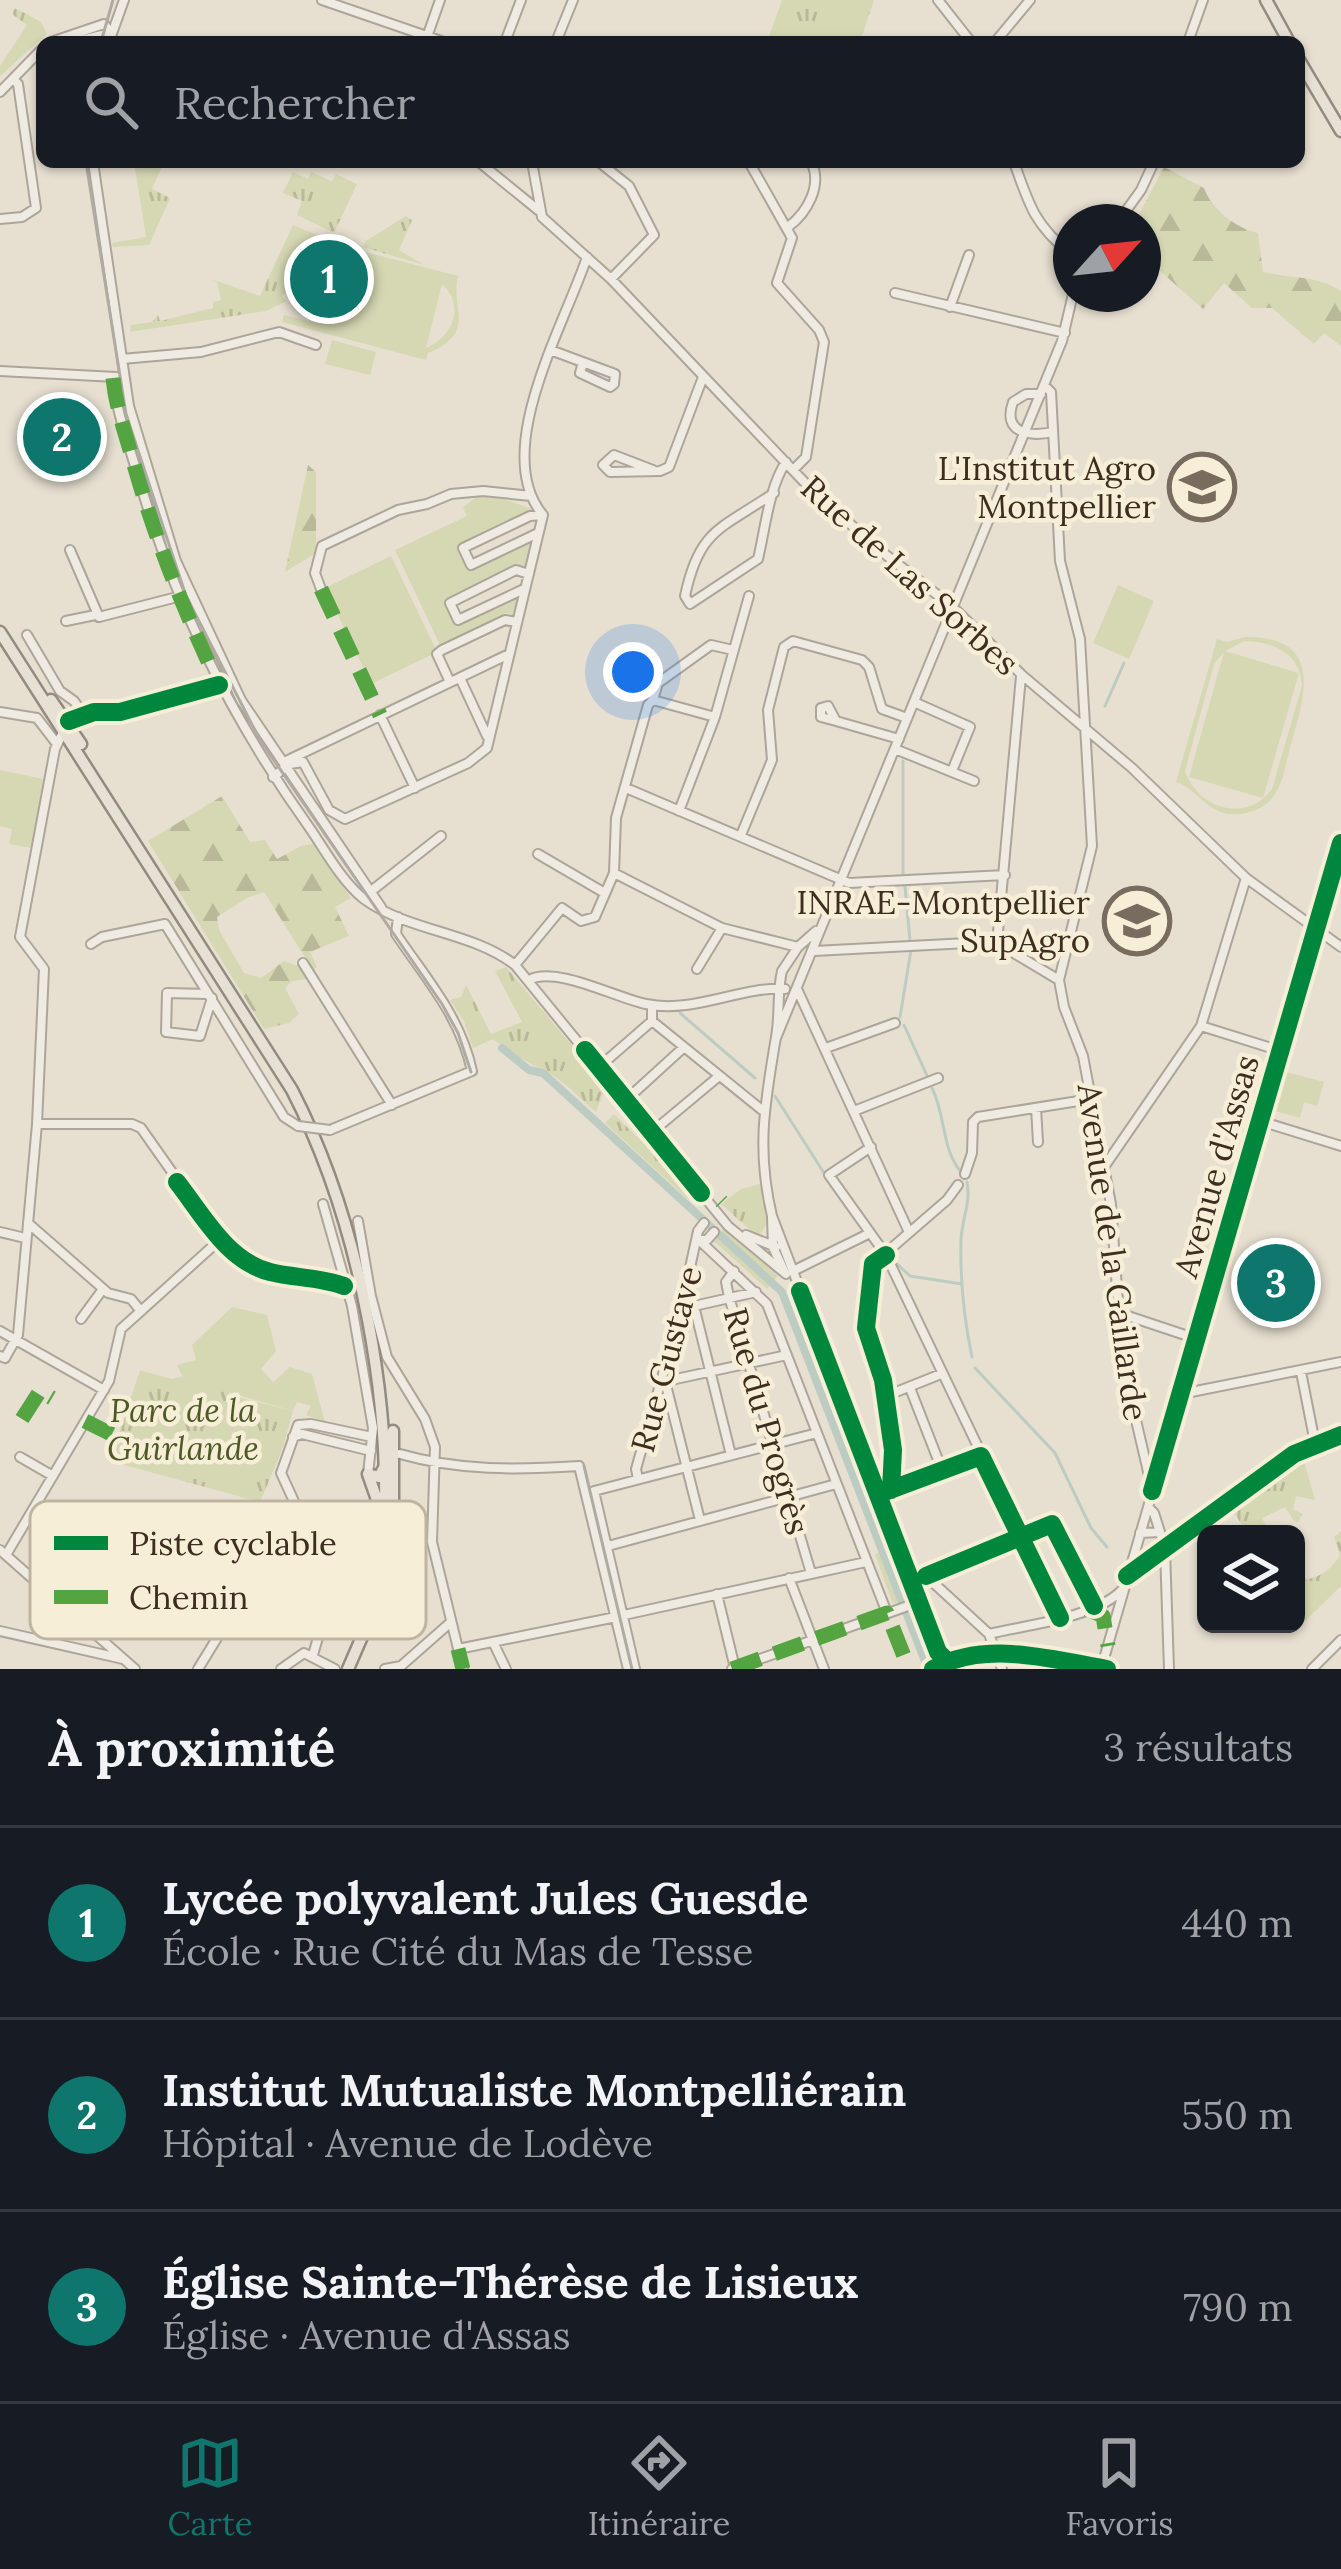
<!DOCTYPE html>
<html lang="fr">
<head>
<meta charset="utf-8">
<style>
	body { margin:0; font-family:Lora,serif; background:#20242c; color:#f1f3f6 }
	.controls { position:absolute; right:36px; bottom:36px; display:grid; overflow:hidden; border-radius:18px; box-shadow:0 3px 9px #0004 }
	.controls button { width:108px; height:108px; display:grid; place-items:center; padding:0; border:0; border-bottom:3px solid #363941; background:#171b24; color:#f1f3f6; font:60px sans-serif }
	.compass { position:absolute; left:1053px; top:204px; width:108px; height:108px; border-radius:50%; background:#171b24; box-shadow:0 3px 9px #0004; rotate:63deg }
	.you { position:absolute; left:633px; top:672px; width:42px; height:42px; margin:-30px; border:9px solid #fff; border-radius:50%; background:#1a73e8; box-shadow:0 0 0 18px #1a73e833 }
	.badge { display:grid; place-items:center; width:78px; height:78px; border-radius:50%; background:#0f766e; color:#fff; font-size:39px; font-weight:700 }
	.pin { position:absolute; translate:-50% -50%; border:6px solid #fff; box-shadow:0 3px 12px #0006 }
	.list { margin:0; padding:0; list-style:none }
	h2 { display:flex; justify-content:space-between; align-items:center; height:156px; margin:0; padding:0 48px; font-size:51px }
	h2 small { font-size:39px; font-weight:400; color:#9ea1a6 }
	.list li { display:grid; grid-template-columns:78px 1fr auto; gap:36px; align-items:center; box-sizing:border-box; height:192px; padding:0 48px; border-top:3px solid #363941 }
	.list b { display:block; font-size:45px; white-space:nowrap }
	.list p { margin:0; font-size:39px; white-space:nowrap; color:#9ea1a6 }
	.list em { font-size:39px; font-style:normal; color:#9ea1a6 }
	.icon { flex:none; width:66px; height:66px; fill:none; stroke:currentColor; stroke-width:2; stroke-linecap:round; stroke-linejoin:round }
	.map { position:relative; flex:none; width:1341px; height:1669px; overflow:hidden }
	.search { position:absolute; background:#171b24; box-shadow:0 3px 9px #0004; left:36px; right:36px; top:36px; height:132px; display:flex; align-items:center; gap:30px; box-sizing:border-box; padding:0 42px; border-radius:18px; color:#9ea1a6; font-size:45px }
	.sheet { height:732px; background:#171b24 }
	nav { display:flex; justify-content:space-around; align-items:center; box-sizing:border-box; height:168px; border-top:3px solid #363941; background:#171b24; font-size:33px; color:#9ea1a6 }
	nav a { display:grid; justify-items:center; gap:6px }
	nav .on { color:#0f766e }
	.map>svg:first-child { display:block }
	.grass { fill:url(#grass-tufts) }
	.forest { fill:url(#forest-firs) }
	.garden { fill:#d6d7b3; fill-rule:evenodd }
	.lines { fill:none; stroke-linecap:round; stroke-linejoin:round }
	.stream { stroke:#bcccc2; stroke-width:3 }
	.canal { stroke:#bcccc2; stroke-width:8 }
	.minor-casing { stroke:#ada599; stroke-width:12 }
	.major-casing { stroke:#928b80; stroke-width:15 }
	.minor { stroke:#efebe3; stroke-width:8 }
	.major { stroke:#e6e1d4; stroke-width:10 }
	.tram { stroke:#afaaa2; stroke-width:3 }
	.minor-bridge-casing { stroke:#ada599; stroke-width:12; stroke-linecap:butt }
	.minor-bridge { stroke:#efebe3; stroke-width:8 }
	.quiet { stroke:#54a441; stroke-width:15; stroke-dasharray:30 15; stroke-linecap:butt }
	.cycleway-casing { stroke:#f7eed8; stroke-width:26 }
	.cycleway { stroke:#00873e; stroke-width:18 }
	.labels { text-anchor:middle; stroke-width:9; stroke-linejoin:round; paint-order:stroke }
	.poi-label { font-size:33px; fill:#3d2e20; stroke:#f7eed8; text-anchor:end }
	.street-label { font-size:33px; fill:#3d2e20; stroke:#f7eed8 }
	.park-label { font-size:33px; font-style:italic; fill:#4d5a26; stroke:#f7eed8 }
	.key { fill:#f7eed8; stroke:#bfb4a1; stroke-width:3 }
	.key-label { font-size:33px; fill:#3d2e20 }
</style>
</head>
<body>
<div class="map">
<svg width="1341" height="1669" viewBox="0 0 1341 1669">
	<defs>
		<pattern id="grass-tufts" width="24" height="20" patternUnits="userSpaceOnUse" patternTransform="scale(3)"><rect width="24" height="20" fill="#d6d7b3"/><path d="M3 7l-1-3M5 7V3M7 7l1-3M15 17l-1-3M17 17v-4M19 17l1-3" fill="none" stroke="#b9b99a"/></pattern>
		<pattern id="forest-firs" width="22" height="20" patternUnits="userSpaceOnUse" patternTransform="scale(3)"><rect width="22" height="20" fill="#d6d7b3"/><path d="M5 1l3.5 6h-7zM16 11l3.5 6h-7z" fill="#b9b99a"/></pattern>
	</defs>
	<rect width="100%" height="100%" fill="#e7e0d1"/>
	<!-- grass -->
	<path class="grass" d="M782,0H874L860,42H767Z
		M15,8L41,22L47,34L0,76V66L27,25L12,14Z
		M134,162H164L152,189L170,198L149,245L113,247L112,243L146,237Z
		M293,172L308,179L311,172L332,181L336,174L357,184L334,233L297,215L302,201L283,193Z
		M406,216L412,220L399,250L424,265L363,247L366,241Z
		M293,225L350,248L327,257L311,272L304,267L282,297L287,301L266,311L130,332L131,325L152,322L158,315L160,321L213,308V302L221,300L217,282L211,279L260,296Z
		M506,967L606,1086L596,1112C580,1099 562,1078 542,1069C524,1061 510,1053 493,1039L473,1048L464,1021L450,1000L461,997L466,985L491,1034L522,1022L495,971Z
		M614,1114L642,1142L650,1136L693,1196L689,1200L605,1123Z
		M760,1184L767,1224L758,1237L721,1204L741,1189Z
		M140,1370L171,1379L185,1376L229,1391V1395L293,1411L282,1450L260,1502L110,1461Z
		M1302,1454L1315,1500L1296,1496L1293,1509L1302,1514L1299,1522L1294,1521L1285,1507L1262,1518L1267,1528L1263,1534H1248L1230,1507Z
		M1341,1531V1586L1297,1629L1296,1580C1315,1581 1331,1571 1340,1555L1334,1537Z"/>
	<!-- forest -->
	<path class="forest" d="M1164,167L1204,188C1212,210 1236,228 1258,233L1263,272C1291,279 1317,275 1341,291V346L1324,333L1314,344L1272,308H1252L1224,283L1203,309L1143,256V222H1135Z
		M308,465L316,472V553L285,572Z
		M222,796L250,842L265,840L277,859L301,846L313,844L351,898L335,907L349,936L310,952L317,967L313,970L264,892L247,898L217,917L219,930L244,973L261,978L284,961L298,966L307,979L292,981L285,988L299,1014L289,1023L264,1029L148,841Z"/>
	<!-- garden -->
	<path class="garden" d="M358,250L458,276C450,310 478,332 428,353L426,360L282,322L284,315L320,324C298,288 315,252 358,250ZM344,257L328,321H327C306,297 314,266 344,257ZM442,284C465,305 454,336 426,348Z
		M332,340L376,352L370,375L325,364Z
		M478,496L504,499L535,510L462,546L460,550L471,570L533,541L526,566L516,565L448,601L460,623L518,596L515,616L506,613L440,645L395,550L467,516L463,507Z
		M391,556L437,652L371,684L325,588Z
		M1118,585L1154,601L1129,659L1093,643Z
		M1245,637C1323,636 1306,693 1291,744C1286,761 1284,783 1273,797C1263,810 1246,815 1231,814C1205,812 1197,788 1176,782L1217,639L1227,642ZM1244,641C1273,641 1301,654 1302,686L1272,789C1247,824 1198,809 1185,771L1214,664L1224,652L1189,777L1263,798L1299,673L1225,651Z
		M0,770L43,779L31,848L9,844L12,829L0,826Z
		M1286,1072L1324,1082L1317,1106L1304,1102L1300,1118L1275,1111Z
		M725,1228L778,1276L767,1289L714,1241Z
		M232,1307L267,1315L276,1351L261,1369L273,1382L290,1367L312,1374L325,1422L306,1415L311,1406L297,1402L293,1411L184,1379L177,1365L196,1360L192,1345Z
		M891,1548L909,1598L893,1604L875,1554Z"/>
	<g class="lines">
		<!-- stream -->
		<path class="stream" d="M1105,706L1124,663
			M903,761V875
			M905,886L910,940
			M680,1013L755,1078
			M900,1017L911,950
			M904,1025L928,1078
			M932,1088C946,1116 941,1146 960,1171
			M775,1096L824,1173
			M967,1182C971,1204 962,1218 961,1240C960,1279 964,1319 972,1357
			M897,1264L910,1276L962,1284
			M975,1368L1055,1453L1091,1528L1107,1547"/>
		<!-- canal -->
		<path class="canal" d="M502,1048L529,1070L543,1073L782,1292L928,1669"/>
		<defs>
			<path id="minor" d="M322,0L444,42
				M938,0L971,42
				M427,37L440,0
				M61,39L73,42L111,33
				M51,42L104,24L111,33
				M109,42L124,0
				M505,42L521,0
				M556,42L573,0
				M995,42L1030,0
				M1188,42L1203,0
				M0,92L42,49
				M93,162L129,406L176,561L241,700L381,907
				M479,162L538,210
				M532,162L542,217L611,279L808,486L877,548L953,607L1022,675L1132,768L1246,878L1341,947
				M599,162L629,186L654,235L611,279
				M749,162L792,238L777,283L819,330L824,342L806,457L793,470
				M1014,162C1029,205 1035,226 1071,254
				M0,219L22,217L36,208L18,84L13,79
				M1118,222L1141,190L1154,162
				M788,227C807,213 823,185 811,162
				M895,293L1065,333
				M950,307L969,255
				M553,351L615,374L614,384L610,387L580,373L583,362
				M122,359L201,352L279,332L316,345
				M0,371L116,377
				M113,378C116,409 126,436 135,466C174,602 227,712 309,827C325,850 342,882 364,899C409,932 471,931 515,965L728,1226L786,1274
				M1044,385L1051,392L1060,561L1080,639L1092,846L1059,980L1064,1007L1083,1056L1111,1204L1122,1360L1149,1476L1155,1482
				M1041,394H1026L1013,402C1002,433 1029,437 1053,432
				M653,470L614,455L603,465L610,472L660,471L669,467L703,377
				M774,493C721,529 699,529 685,596L690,604L758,559C765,530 769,487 786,462
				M538,533L471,565L463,548L530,516L543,515
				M70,550L99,617L189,594
				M321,589L315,573L322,546L398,510L427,504L451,494L483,491L531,496
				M524,589L458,620L450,603L516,570L529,574
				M66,621L95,615
				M27,635L60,691L74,701L83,714
				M460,678L487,736
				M231,680L136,708L76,716L67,724L55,749L20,937L44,969L37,1124H132L141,1128L222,1243L264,1270L344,1286
				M450,682L437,654L442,650L505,620L517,622
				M653,700L658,683L711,645L733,650
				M914,702L970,727L952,771
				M0,712L37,718L57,744
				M380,715L415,788
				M836,721L821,717V708L828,706L836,721L899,739
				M895,749L974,781
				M284,762L509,654
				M273,777L290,764L303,762L329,810L345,819L468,763L487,748L543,515C490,452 565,324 587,257
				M626,788L849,883L1005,875
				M679,811L715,717L749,596
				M741,835L772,760L768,710L784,647L793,641L862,660L869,667L882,709L907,718
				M538,854L603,892
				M614,873L616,818L648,705L653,700L715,717
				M614,873L722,928L798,947
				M370,892L441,836
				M997,943L1021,676
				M91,944L102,937L165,924L284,1117L298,1126
				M814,951L987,942L997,943L1059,980
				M303,963L392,1105
				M515,965L562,908L581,921L595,917L614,873
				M697,969L722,928
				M782,971C777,991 780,1015 776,1037C765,1103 756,1148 772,1216L938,1652L947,1661
				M782,971L798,947L816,931
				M529,980C555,965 616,998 646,1004C694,1014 740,986 785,989
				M797,989L908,1230
				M207,994L167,993L166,1032L200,1036L212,998
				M652,1005V1021L762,1110
				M1201,1026L1281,1051
				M776,1038L1062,341L1073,294
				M826,1048L895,1023
				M599,1067L652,1021
				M626,1100L683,1048
				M1036,1108L1038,1142
				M854,1111L938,1078
				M1260,1121L1341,1146
				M330,1130L472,1071C460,1016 427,980 396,934L398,917
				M652,1132L718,1077
				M871,1147L829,1175L886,1255L1060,1618
				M1104,1167L1201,1026L1246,878
				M965,1174L972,1153L973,1122L978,1117L1091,1099
				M323,1204L352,1306L373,1428L368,1474
				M772,1217L773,1247L784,1271
				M358,1221L371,1296L387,1357L425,1419L435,1447L432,1542L463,1669
				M28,1223L108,1293L131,1299L140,1310
				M0,1232L25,1238
				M746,1235L776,1247
				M699,1240L767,1304L887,1613
				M700,1240H707L714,1232
				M734,1271L726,1282L729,1297L811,1573
				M793,1271L868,1234
				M685,1297L694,1306L731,1455
				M694,1306L756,1292
				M1119,1313L1197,1339
				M81,1319L103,1289
				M0,1331L104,1390
				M0,1356L5,1358L18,1335L37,1124
				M1301,1372L1315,1443
				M662,1382L787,1355
				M662,1383L667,1389L700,1520
				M910,1388L942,1470
				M1181,1394L1341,1362
				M886,1396L941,1374
				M293,1437L302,1434L371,1451
				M400,1454C459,1471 518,1470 579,1466L628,1669
				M20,1457L53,1476
				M638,1479L636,1469L679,1318L698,1231L704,1223
				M891,1490L893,1450L883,1380L866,1328L873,1264L947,1200L958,1185
				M879,1494L981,1456
				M1148,1507L1154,1513L1160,1532
				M286,1526L338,1567L313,1655
				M1140,1533L1160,1532L1165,1550L1169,1669
				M608,1546L836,1484
				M0,1550L135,1669
				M6,1555L109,1381L121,1329L213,1246L221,1243
				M288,1570L329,1596
				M926,1576L1052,1524L1094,1606
				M1129,1576L1294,1454L1341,1435
				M789,1578L824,1669
				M912,1582L926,1576L989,1634L1002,1669
				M717,1594L735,1668
				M61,1603L112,1539L71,1509
				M236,1607L264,1624
				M624,1615L866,1562
				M0,1631L123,1659
				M989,1634C1026,1625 1095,1618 1122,1590
				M493,1642L506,1669
				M458,1649L616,1617
				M198,1669L297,1508L281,1473L298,1425L311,1424L372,1437
				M281,1669L304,1653L335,1669
				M385,1669L401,1666L451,1622
				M635,1669L594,1491L817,1433
				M732,1669L919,1602
				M933,1669C977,1644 1037,1661 1085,1669
				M1101,1669L1341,843
				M1312,1669L1341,1640"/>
			<path id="major" d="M1266,0L1289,42
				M1299,60L1341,131
				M0,632L292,1090C361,1224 396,1413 382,1562
				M51,700L81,744
				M393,1431V1502
				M381,1511L368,1474L379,1477L385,1466
				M348,1669L364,1632L384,1556"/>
		</defs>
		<!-- minor casing -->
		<use href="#minor" class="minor-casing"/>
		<!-- major casing -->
		<use href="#major" class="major-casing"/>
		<!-- minor -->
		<use href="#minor" class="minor"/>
		<!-- major -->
		<use href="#major" class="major"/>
		<!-- tram -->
		<path class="tram" d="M101,42L113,0
			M86,162L126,414L186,596L260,740L442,1004L458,1033L471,1072
			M584,1466L632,1669"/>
		<defs>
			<path id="minor-bridge" d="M298,1126L330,1130"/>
		</defs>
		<!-- minor-bridge casing -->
		<use href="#minor-bridge" class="minor-bridge-casing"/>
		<!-- minor-bridge -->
		<use href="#minor-bridge" class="minor-bridge"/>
		<!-- quiet -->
		<path class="quiet" d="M113,378C116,410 127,437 135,468C157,544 185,613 219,685
			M321,589L380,715
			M721,1201L722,1202
			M22,1419L40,1391L52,1398
			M85,1421L117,1437
			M1087,1609L1103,1616L1108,1646
			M458,1649L463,1669
			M732,1669L887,1613L909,1669"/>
		<defs>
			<path id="cycleway" d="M69,721L94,712H120L219,685
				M585,1050L701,1193
				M177,1182C203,1215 227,1261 270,1272C294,1278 320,1277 344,1286
				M886,1255L873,1264L866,1328L883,1380L893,1450L891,1490
				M800,1291L938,1652L947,1661
				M1152,1491L1341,843
				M879,1494L981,1456L1060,1618
				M926,1576L1052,1524L1094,1606
				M1127,1576L1294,1454L1341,1435
				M933,1669C985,1640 1051,1659 1107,1669"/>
		</defs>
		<!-- cycleway casing -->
		<use href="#cycleway" class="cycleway-casing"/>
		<!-- cycleway -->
		<use href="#cycleway" class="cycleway"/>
	</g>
	<!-- icons -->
	<defs>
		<symbol id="university-ring" viewBox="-11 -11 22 22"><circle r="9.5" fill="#f7eed8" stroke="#786c5e" stroke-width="1.5"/><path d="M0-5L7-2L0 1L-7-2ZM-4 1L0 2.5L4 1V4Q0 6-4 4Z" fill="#786c5e"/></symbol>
	</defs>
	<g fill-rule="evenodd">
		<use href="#university-ring" x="1164" y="449" width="76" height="76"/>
		<use href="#university-ring" x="1099" y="883" width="76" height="76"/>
	</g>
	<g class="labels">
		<!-- poi labels -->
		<g class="poi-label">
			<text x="1156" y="480">L'Institut Agro<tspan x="1156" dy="38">Montpellier</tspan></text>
			<text x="1090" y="914">INRAE-Montpellier<tspan x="1090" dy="38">SupAgro</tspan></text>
		</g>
		<!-- street labels -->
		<g class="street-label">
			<text transform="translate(910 575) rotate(42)" y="12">Rue de Las Sorbes</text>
			<text transform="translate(1216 1166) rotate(-74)" y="12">Avenue d'Assas</text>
			<text transform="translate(1113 1252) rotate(82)" y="12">Avenue de la Gaillarde</text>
			<text transform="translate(666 1359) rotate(-75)" y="12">Rue Gustave</text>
			<text transform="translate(767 1421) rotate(74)" y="12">Rue du Progrès</text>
		</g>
		<!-- park labels -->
		<g class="park-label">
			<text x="183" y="1422">Parc de la<tspan x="183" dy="38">Guirlande</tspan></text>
		</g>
	</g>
	<!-- legend -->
	<rect x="30" y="1501" width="396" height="138" rx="18" class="key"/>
	<rect x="54" y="1536" width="54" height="14" fill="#00873e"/>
	<rect x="54" y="1590" width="54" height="14" fill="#54a441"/>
	<g class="key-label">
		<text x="129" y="1555">Piste cyclable</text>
		<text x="129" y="1609">Chemin</text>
	</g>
</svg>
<div class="controls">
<button><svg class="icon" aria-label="layers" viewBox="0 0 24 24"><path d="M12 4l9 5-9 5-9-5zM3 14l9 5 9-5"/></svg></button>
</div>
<svg class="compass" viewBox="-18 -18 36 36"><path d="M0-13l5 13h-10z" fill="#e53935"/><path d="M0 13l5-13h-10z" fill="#9ea1a6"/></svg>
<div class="you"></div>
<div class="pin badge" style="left:329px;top:279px">1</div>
<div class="pin badge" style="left:62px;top:437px">2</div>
<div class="pin badge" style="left:1276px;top:1283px">3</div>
<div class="search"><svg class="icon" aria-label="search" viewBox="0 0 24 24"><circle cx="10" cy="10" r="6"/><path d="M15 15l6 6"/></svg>Rechercher</div>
</div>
<section class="sheet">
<h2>À proximité<small>3 résultats</small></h2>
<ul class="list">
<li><span class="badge">1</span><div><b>Lycée polyvalent Jules Guesde</b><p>École · Rue Cité du Mas de Tesse</p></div><em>440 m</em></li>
<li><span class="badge">2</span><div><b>Institut Mutualiste Montpelliérain</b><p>Hôpital · Avenue de Lodève</p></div><em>550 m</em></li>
<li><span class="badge">3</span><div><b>Église Sainte-Thérèse de Lisieux</b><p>Église · Avenue d'Assas</p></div><em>790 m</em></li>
</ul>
</section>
<nav>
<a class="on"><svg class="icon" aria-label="map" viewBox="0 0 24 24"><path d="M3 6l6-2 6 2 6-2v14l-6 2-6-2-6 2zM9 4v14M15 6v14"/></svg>Carte</a>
<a><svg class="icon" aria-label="directions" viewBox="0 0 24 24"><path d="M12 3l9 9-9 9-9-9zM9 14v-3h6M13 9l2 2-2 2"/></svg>Itinéraire</a>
<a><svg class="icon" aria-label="saved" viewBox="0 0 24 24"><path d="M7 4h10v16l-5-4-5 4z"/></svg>Favoris</a>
</nav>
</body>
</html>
